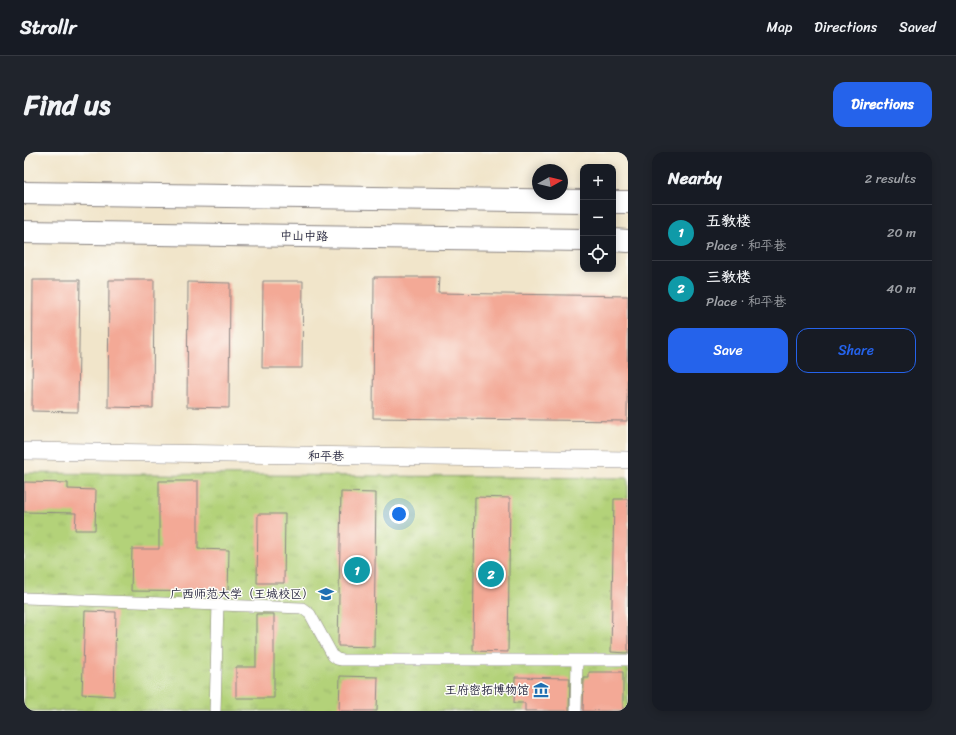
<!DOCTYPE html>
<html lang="en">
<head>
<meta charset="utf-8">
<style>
	body { margin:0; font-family:Sriracha,"LXGW WenKai TC",sans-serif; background:#20242c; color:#f1f3f6 }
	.controls { position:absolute; right:12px; top:12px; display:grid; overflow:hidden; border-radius:8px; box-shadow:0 2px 10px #0003 }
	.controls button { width:36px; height:36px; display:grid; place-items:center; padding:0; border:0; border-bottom:1px solid #363941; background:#171b24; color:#f1f3f6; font:20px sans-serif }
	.compass { position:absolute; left:508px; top:12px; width:36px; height:36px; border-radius:50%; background:#171b24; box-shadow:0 2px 10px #0003; rotate:82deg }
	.you { position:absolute; left:375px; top:362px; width:14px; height:14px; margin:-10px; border:3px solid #fff; border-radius:50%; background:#1a73e8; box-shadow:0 0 0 6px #1a73e833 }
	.badge { display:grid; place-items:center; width:26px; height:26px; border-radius:50%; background:#2563eb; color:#fff; font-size:13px; font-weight:700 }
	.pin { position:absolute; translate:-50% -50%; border:2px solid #fff; box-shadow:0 1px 4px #0006 }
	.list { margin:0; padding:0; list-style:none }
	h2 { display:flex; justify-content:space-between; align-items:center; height:52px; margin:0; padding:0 16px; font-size:17px }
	h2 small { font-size:13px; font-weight:400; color:#9ea1a6 }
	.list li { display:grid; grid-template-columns:26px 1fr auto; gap:12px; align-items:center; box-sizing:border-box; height:56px; padding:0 16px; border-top:1px solid #363941 }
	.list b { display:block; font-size:15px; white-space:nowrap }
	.list p { margin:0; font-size:13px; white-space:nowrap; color:#9ea1a6 }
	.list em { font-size:13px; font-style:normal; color:#9ea1a6 }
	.actions { display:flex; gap:8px; padding:12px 16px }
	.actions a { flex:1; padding:9px 0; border:1px solid #2563eb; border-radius:12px; text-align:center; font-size:14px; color:#2563eb }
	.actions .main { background:#2563eb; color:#fff }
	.icon { flex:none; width:22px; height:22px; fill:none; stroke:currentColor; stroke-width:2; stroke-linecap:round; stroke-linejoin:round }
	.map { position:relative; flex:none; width:604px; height:559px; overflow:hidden; border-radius:12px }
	header { display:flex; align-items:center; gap:24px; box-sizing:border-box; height:56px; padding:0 20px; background:#171b24; border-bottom:1px solid #363941 }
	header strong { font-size:19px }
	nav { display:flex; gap:22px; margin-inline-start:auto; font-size:14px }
	.intro { display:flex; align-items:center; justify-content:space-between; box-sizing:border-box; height:96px; padding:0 24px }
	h1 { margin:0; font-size:28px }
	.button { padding:10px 18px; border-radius:12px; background:#2563eb; color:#fff; font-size:14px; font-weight:700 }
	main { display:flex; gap:24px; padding:0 24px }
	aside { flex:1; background:#171b24; border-radius:12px; box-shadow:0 2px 10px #0003 }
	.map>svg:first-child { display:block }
	.park { fill:url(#park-tufts); stroke:#6a7a5a }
	.building { fill:#f3a996 }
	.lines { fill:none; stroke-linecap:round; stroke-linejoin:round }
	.service-casing { stroke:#8a8482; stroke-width:12 }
	.pedestrian-casing { stroke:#8a8482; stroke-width:18 }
	.trunk-casing { stroke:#8a8482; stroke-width:24 }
	.service { stroke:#fff; stroke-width:11 }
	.pedestrian { stroke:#fff; stroke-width:17 }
	.trunk { stroke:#fff; stroke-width:22 }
	.labels { text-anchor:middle; stroke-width:3; stroke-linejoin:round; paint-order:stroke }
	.street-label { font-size:12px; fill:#22223b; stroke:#fdfcf7 }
	.poi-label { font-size:12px; fill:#22223b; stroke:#fdfcf7; text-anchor:end }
</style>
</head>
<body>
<header>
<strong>Strollr</strong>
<nav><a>Map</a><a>Directions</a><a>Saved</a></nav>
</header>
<div class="intro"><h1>Find us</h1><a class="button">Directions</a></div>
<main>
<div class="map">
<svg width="604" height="559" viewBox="0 0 604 559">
	<defs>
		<pattern id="park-tufts" width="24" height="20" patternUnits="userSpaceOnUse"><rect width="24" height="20" fill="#b3d279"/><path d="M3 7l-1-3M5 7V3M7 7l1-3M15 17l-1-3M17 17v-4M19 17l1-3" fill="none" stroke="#9ab46a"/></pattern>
	</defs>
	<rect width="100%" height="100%" fill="#fdfcf7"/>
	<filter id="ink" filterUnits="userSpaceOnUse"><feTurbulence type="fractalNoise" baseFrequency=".025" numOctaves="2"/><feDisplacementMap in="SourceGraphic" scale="8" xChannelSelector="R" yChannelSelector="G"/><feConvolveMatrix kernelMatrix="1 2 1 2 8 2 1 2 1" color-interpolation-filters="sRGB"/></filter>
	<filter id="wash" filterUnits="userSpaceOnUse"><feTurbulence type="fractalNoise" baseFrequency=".012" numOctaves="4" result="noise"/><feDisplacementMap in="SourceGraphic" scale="16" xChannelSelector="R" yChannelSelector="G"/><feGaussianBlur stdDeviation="0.9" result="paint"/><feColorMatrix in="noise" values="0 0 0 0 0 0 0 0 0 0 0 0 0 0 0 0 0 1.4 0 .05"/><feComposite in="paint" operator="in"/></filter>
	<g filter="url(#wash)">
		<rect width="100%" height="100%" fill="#f1e5ca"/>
		<!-- park -->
		<path class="park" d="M0,321L604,326V559H0Z"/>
		<g id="blocks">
			<!-- building -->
			<path class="building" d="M350,125H415L414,141L604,144L603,269L349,266Z
				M9,128H56L54,260L8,259Z
				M85,128H130L129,256L84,255Z
				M239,129H279L278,216H238Z
				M164,130L206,131L205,256L163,255Z
				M135,329H174V397L205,398L204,440L107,439L108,397H135Z
				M0,330L44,331V337L72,338L71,378H51L52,361L0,360Z
				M317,340L352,341L350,495L314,494Z
				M451,345L486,346L484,500L449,499Z
				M590,347H604V501L587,500Z
				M234,362H261L260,431H233Z
				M61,459L92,460L90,544L58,542Z
				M232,462H250V546H212V515H232Z
				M565,520H599V559H559L560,526H565Z
				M316,524L354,525L353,559H315Z
				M491,525L546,526L545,559H501V551H490Z"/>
		</g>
	</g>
	<g filter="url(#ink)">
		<use href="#blocks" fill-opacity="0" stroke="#8a8482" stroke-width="1"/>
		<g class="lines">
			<defs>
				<path id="service" d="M0,446L278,456L286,462L309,504L313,507L318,508H604
					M191,559L194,452
					M552,559L553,508"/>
				<path id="pedestrian" d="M0,299L604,308"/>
				<path id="trunk" d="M0,41L559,49
					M589,50H604
					M0,80L559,88
					M589,88L604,89"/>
			</defs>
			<!-- service casing -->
			<use href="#service" class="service-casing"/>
			<!-- pedestrian casing -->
			<use href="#pedestrian" class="pedestrian-casing"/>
			<!-- trunk casing -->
			<use href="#trunk" class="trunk-casing"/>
			<!-- service -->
			<use href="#service" class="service"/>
			<!-- pedestrian -->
			<use href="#pedestrian" class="pedestrian"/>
			<!-- trunk -->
			<use href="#trunk" class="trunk"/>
		</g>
	</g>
	<!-- icons -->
	<defs>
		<symbol id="university-bare" viewBox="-9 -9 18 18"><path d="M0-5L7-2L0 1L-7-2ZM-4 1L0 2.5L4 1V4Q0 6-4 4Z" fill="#1f6fb2" stroke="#fdfcf7" stroke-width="2.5" paint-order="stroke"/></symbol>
		<symbol id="museum-bare" viewBox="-9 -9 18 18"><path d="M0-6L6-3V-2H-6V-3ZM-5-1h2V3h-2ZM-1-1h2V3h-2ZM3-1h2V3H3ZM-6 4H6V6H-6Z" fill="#1f6fb2" stroke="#fdfcf7" stroke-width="2.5" paint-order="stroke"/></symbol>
	</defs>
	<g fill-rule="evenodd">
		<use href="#university-bare" x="291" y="431" width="22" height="22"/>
		<use href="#museum-bare" x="506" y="527" width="22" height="22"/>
	</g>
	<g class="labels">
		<!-- street labels -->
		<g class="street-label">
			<text transform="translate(280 84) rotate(1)" y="4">中山中路</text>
			<text transform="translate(302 304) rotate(1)" y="4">和平巷</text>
		</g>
		<!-- poi labels -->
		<g class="poi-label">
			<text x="290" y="446">广西师范大学（王城校区）</text>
			<text x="505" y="542">王府密拓博物馆</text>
		</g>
	</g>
</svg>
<div class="controls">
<button>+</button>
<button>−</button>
<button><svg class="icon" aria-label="locate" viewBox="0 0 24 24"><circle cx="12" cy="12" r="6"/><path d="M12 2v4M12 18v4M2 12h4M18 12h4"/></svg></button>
</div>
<svg class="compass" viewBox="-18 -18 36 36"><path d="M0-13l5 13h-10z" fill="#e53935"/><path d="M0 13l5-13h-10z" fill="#9ea1a6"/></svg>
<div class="you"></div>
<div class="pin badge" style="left:333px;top:418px;background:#0f9aa8">1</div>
<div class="pin badge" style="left:467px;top:422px;background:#0f9aa8">2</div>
</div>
<aside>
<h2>Nearby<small>2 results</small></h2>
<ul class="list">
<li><span class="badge" style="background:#0f9aa8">1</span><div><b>五教楼</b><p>Place · 和平巷</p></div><em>20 m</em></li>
<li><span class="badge" style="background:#0f9aa8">2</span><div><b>三教楼</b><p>Place · 和平巷</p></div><em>40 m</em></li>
</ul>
<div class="actions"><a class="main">Save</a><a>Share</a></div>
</aside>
</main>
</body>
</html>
